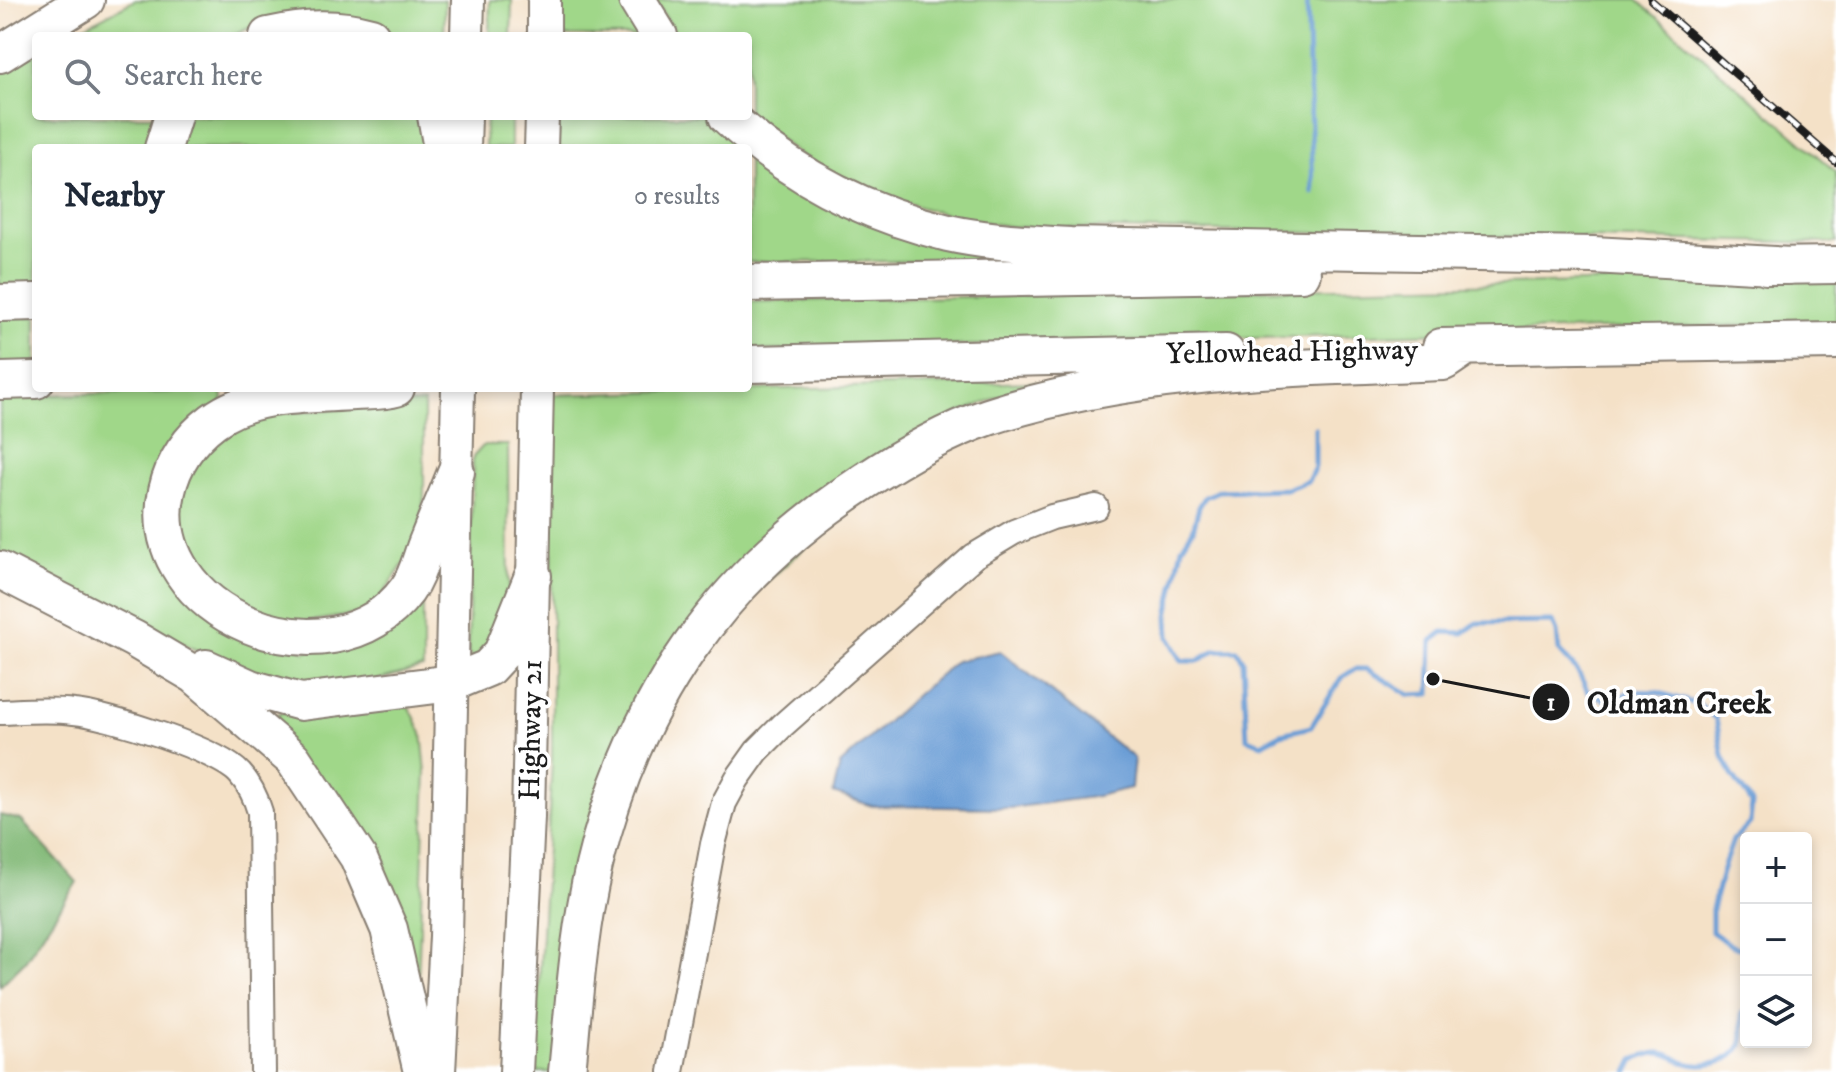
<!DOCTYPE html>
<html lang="en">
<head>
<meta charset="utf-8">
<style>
	body { margin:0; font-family:"IM FELL DW Pica",serif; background:#f2f2f3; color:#1f2937 }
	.controls { position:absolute; right:24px; bottom:24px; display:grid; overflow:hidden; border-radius:8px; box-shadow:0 4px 12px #0003 }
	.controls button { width:72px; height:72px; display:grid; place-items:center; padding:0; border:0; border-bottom:2px solid #e0e1e3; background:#fff; color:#1f2937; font:40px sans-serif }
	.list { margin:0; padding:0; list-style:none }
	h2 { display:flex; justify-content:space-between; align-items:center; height:104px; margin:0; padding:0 32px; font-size:34px }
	h2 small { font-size:26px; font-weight:400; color:#747a83 }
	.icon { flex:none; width:44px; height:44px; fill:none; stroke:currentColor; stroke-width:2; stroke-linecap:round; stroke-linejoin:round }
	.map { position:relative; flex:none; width:1836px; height:1072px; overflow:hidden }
	.search { position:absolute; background:#fff; box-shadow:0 4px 12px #0003; left:32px; top:32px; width:720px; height:88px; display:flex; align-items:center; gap:20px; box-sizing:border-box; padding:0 28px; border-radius:8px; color:#747a83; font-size:30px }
	.panel { position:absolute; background:#fff; box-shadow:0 4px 12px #0003; left:32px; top:144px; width:720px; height:248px; border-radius:8px }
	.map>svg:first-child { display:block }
	.green { fill:#a0d789; stroke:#5e7a52; stroke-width:2 }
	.forest { fill:#80b875; stroke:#4e6a48; stroke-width:2 }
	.water { fill:#6a9dd5; stroke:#435c78; stroke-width:2 }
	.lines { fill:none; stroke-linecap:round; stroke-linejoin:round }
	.stream { stroke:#6a9dd5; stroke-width:5 }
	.minor-casing { stroke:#887e72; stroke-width:28 }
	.major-casing { stroke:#887e72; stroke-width:36 }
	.highway-casing { stroke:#887e72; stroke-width:40 }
	.minor { stroke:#fff; stroke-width:24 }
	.major { stroke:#fff; stroke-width:32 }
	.highway { stroke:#fff; stroke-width:36 }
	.rail-casing { stroke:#1c1c1c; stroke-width:8 }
	.rail { stroke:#fff; stroke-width:5; stroke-dasharray:15; stroke-linecap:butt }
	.labels { text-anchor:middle; stroke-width:7; stroke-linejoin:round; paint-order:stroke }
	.street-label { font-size:30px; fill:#1c1c1c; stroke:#fff }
	.leader { fill:none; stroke:#1c1c1c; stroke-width:3 }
	.callout-dot { fill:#1c1c1c; stroke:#fff; stroke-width:3 }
	.mark-label { font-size:24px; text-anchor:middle; font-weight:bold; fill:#fff }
	.callout-label { font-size:32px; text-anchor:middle; font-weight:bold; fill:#1c1c1c; stroke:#fff; stroke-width:7; stroke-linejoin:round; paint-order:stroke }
</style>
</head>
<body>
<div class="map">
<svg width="1836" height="1072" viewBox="0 0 1836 1072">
	<rect width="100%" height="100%" fill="#fff"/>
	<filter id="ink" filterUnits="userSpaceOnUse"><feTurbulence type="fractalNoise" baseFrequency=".0125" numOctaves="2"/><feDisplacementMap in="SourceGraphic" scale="16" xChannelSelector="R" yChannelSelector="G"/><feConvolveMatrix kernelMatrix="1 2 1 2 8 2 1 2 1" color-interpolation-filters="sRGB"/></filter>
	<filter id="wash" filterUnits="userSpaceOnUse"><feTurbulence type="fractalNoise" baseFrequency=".006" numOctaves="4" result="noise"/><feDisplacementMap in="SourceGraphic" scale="32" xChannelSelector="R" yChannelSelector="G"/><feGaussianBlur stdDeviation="1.8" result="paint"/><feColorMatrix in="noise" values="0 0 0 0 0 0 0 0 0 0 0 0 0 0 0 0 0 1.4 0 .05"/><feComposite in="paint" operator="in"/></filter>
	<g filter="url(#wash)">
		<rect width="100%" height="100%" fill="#f4e1c7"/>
		<!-- green -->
		<path class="green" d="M135,0H445L444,36H395L367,21L260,23L232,36H66Z
			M490,0H512L511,36H489Z
			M560,0H625L647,36H559Z
			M655,0H1637L1836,172V243L1013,227C939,216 865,195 802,156C783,144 765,127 748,113V36H677Z
			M36,52V116H155L148,148H36V287L0,288V71Z
			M180,116H424L430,148H170Z
			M486,116H511V148H485Z
			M558,116H715L810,190L1148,260L748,262V148H557Z
			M1836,276V323L748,351V302Z
			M36,316V364L0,365V317Z
			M1036,382L954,415L652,684L553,1072H534L552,762V395Z
			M222,391L223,399L153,542L305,652L423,586V668L362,684L294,686L209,656L0,557V396Z
			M424,403V496L419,541L371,612L285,625L199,575L177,523L182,485L211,442L236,425L270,414Z
			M484,445H508L509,597L489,655L473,659L468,653L473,457Z
			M394,703L409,708L414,716L422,733L426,772L418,983L274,723L279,713Z"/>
		<!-- forest -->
		<path class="forest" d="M0,815L21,820L77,882L25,961L0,986Z"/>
		<!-- water -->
		<path class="water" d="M1000,651L1134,758L1131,788L1092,797L1010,808L872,806L833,793L840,765L916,695L956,661Z"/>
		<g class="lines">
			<!-- stream -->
			<path class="stream" d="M1307,0L1313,193
				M1315,428V467L1308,481L1286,489L1218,491L1205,497L1199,507L1193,530L1182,547L1168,616L1169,637L1182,661H1198L1215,650H1237L1243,660L1247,739L1262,744L1281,734L1311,727L1341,678L1355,669H1367L1410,695L1430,694L1432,641L1443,632L1463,633L1477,623L1553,622L1557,632L1559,651L1578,672L1588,692L1605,700H1616L1630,691L1656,692L1700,705L1716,719L1723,756L1732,775L1752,803L1750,823L1733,840L1724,865L1712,909V932L1732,946L1746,950
				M1628,1072L1634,1060C1644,1056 1655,1051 1666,1054C1672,1055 1677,1060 1683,1062C1702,1069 1731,1064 1741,1045C1745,1037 1742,1022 1742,1013H1746"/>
		</g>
	</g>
	<g filter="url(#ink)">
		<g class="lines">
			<defs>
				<path id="minor" d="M0,712C25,711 49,709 74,712C107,715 220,750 240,774C250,785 256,798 260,812L263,1072
					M671,1072L713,844L724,803L737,779L757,751L783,725L974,556L1014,532L1052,517L1096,507"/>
				<path id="major" d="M467,36L468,0
					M544,36V0
					M464,148L465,116
					M541,148L542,116
					M439,1072L446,936L458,388
					M516,1072L528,817L537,388"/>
				<path id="highway" d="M637,0L659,36
					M268,36C304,28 336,26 371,36
					M0,54L86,0
					M436,116L442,148
					M727,116C789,174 865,213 948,233C988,242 1029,243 1070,246L1593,255L1791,266
					M163,148L173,116
					M1766,266L1836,265
					M748,283L1302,273
					M0,303L36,302
					M1441,347L1836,341
					M748,364L1226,353
					M0,381L36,380
					M396,388C383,392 367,391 354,392C308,395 251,392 213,421C190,438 173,463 167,491C140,613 331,692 407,590C418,575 421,556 428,540C437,517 447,495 456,472
					M0,570L134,639L195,675L293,759L358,857L389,929L422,1072
					M206,668L250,688L301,702L452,683L488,668L502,653L533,576
					M567,1072C574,1003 578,934 594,866C633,701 720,576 862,483C901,457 944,432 988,417C1133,369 1293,368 1444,362L1466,347"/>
			</defs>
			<!-- minor casing -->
			<use href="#minor" class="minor-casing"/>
			<!-- major casing -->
			<use href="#major" class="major-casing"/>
			<!-- highway casing -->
			<use href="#highway" class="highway-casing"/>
			<!-- minor -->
			<use href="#minor" class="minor"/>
			<!-- major -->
			<use href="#major" class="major"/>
			<!-- highway -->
			<use href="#highway" class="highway"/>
			<defs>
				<path id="rail" d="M1651,0L1836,162"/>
			</defs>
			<!-- rail casing -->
			<use href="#rail" class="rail-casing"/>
			<!-- rail -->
			<use href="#rail" class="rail"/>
		</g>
	</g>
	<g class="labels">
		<!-- street labels -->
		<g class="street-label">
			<text transform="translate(1292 351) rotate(-1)" y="10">Yellowhead Highway</text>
			<text transform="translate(530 730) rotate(-89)" y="10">Highway 21</text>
		</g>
	</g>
	<!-- callouts -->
	<path class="leader" d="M1433 679L1551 702"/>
	<g class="callout-dot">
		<circle cx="1433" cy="679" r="8"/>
		<circle cx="1551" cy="702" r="20"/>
	</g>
	<g class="mark-label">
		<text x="1551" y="710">1</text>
	</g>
	<g class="callout-label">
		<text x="1679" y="713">Oldman Creek</text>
	</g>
</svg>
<div class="controls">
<button>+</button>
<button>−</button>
<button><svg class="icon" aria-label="layers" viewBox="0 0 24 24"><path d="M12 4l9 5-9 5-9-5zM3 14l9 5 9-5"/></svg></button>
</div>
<div class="search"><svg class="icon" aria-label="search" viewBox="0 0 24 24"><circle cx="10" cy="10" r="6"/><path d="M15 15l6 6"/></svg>Search here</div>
<section class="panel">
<h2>Nearby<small>0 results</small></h2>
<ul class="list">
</ul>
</section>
</div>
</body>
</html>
